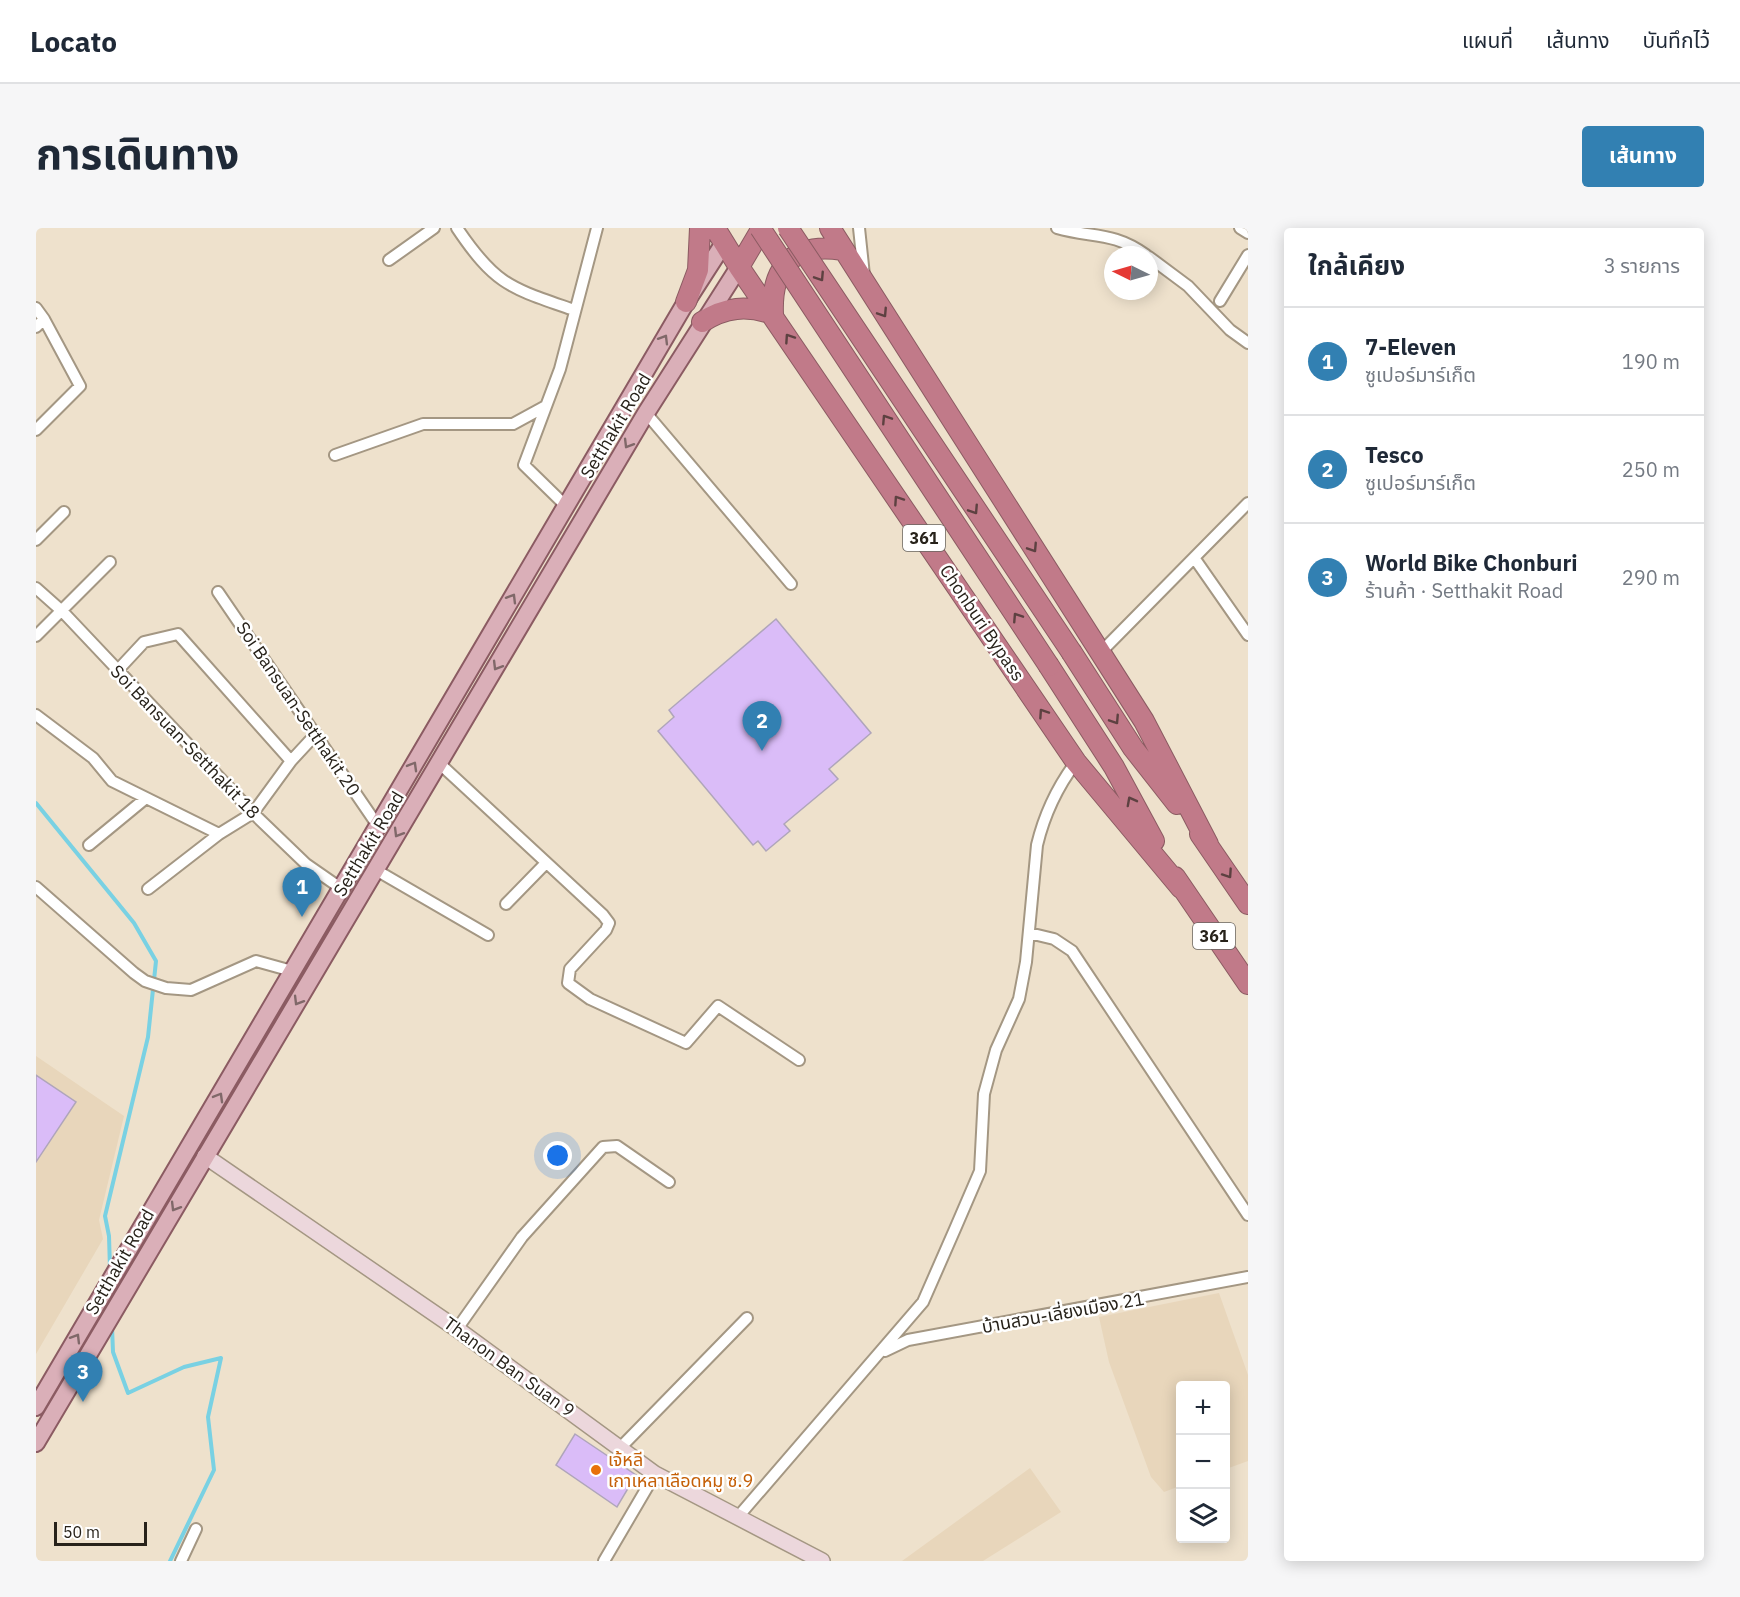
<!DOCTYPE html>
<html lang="th">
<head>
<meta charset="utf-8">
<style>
	body { margin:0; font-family:"IBM Plex Sans","Noto Sans Thai",sans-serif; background:#f6f6f7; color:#1f2937 }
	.controls { position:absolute; right:18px; bottom:18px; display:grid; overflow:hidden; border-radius:6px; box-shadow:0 3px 15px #0003 }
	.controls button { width:54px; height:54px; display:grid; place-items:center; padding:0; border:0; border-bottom:2px solid #e0e1e3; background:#fff; color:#1f2937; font:30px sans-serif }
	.compass { position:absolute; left:1068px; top:18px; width:54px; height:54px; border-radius:50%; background:#fff; box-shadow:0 3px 15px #0003; rotate:275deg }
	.scale { position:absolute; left:18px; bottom:15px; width:93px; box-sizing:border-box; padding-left:6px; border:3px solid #27221a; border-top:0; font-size:16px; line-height:21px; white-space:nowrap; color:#27221a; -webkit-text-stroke:4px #fff; paint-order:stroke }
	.you { position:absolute; left:522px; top:928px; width:21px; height:21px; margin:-15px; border:4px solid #fff; border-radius:50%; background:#1a73e8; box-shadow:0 0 0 9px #1a73e833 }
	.badge { display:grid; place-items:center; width:39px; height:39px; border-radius:50%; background:#3280b2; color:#fff; font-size:20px; font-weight:700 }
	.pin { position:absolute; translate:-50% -50px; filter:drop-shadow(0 2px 3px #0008) }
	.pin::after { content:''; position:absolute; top:32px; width:21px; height:18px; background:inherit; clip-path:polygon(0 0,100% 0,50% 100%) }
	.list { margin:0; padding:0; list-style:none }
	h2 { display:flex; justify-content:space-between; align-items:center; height:78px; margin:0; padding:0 24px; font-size:26px }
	h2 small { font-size:20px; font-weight:400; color:#747a83 }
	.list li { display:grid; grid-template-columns:39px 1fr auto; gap:18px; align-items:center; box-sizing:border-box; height:108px; padding:0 24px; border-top:2px solid #e0e1e3 }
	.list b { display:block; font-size:22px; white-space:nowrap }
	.list p { margin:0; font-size:20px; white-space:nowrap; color:#747a83 }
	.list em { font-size:20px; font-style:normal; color:#747a83 }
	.icon { flex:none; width:33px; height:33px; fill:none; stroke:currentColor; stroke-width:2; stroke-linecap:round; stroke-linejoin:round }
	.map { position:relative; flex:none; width:1212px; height:1333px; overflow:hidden; border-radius:6px }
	header { display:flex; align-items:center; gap:36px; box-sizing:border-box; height:84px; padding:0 30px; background:#fff; border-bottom:2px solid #e0e1e3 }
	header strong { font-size:28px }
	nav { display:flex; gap:33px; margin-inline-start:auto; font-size:21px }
	.intro { display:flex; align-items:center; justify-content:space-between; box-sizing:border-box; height:144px; padding:0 36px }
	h1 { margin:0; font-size:42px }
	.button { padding:15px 27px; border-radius:6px; background:#3280b2; color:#fff; font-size:21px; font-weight:700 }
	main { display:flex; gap:36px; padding:0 36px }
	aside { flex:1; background:#fff; border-radius:6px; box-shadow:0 3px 15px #0003 }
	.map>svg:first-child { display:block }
	.built { fill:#e8d6bb }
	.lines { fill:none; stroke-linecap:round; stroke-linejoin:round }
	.stream { stroke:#79d1e3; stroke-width:4 }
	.building { fill:#dabcf8; stroke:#afa5ba; stroke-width:1.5 }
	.street-casing { stroke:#a49783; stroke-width:14 }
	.secondary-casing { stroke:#a49783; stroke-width:18 }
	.primary-casing { stroke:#8b5b62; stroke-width:20 }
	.highway-casing { stroke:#8b5b62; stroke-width:22 }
	.street { stroke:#fff; stroke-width:10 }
	.secondary { stroke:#ecd7dc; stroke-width:15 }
	.primary { stroke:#daafb8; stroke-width:16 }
	.highway { stroke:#c17a89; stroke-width:20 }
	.highway-bridge-casing { stroke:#8b5b62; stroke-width:22; stroke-linecap:butt }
	.highway-bridge { stroke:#c17a89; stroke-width:20 }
	.oneway { stroke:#5d4141 }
	.oneway2 { stroke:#806869 }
	.food-dot { fill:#e8710a; stroke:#fff; stroke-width:2 }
	.labels { text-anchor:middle; stroke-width:5; stroke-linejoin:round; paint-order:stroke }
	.shield { fill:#fff; stroke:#68645f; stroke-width:1.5 }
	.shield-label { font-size:16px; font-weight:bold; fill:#27221a }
	.street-label { font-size:18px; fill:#27221a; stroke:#fff }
	.food-label { font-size:18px; fill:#c56008; stroke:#fff; text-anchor:start }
</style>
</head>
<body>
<header>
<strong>Locato</strong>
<nav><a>แผนที่</a><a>เส้นทาง</a><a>บันทึกไว้</a></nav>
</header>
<div class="intro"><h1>การเดินทาง</h1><a class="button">เส้นทาง</a></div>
<main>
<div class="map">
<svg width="1212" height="1333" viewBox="0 0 1212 1333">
	<rect width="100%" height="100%" fill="#eee1cc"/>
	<!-- built -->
	<path class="built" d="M0,828L88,888L63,992L67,1011L0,1126Z
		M1183,1065L1212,1147V1233L1190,1241V1158H1144V1258L1128,1264L1115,1249L1073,1134L1063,1089Z
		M994,1240L1025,1284L947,1333H866Z"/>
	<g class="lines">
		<!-- stream -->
		<path class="stream" d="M0,575L98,695L120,733L112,809L69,988L73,1008L74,1041
			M76,1099L77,1124L92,1165L148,1139L185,1130L172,1189L178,1242L134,1333"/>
	</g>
	<!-- building -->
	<path class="building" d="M740,391L835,505L793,541L802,551L748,596L754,603L730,623L722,613L717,617L622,503L638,489L633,482Z
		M0,847L40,874L0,934Z
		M539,1206L600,1247L581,1279L520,1237Z"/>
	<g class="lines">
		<defs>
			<path id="street" d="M421,0C460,58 475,60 538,82
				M823,0L828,47
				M1021,0C1055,10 1077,3 1110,27
				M1204,0L1212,5
				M1113,29L1152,58L1194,102L1212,115
				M353,32L398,0
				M1184,73L1212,27
				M0,80L8,91L0,99
				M610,185L755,356
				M0,202L44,158L8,91
				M299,227L387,196H477L510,178
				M530,278L488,237L524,141L561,0
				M0,312L28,284
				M1159,331L1212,407
				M0,360L27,384L217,585L270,636L306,661
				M182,364L342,598
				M0,408L74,334
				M1064,425L1212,275
				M0,487L57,530L76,553L183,606L217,585L255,533L142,406L108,414L81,443
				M255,533L280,506
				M403,535L567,687L573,695L570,702L534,741L532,755L554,771L650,815L682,778L763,832
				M53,617L110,570
				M340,642L452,707
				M0,659L98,745L109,753L130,760L155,762L220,733L256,743
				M112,661L183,606
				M470,676L510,635
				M993,705L1018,711L1036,723L1212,987
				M421,1101L486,1009L567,919L581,918L633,954
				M849,1123L872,1112L1212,1049
				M585,1219L711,1090
				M701,1290L887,1074L919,1001L944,943L948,866L960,822L983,771L990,734L1001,617C1008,588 1022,558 1040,534
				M145,1333L160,1301
				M568,1333L619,1246"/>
			<path id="secondary" d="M169,928L421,1101L619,1246L786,1333"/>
			<path id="primary" d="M0,1179L650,74L688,15
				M0,1215L610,185L703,39"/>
			<path id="highway" d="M679,0L703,39L1040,534L1145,660
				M794,0L1108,493L1172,616
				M703,39L726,0
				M650,74L662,42L664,0
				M737,86C735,39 757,14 806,22L803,14
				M666,94C689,79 711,77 737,86
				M1036,425L1097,520L1141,576
				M1013,438L1078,539L1118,613
				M1164,606L1212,676
				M1139,649L1212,756"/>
		</defs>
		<!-- street casing -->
		<use href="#street" class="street-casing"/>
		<!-- secondary casing -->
		<use href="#secondary" class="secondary-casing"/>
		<!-- primary casing -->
		<use href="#primary" class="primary-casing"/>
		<!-- highway casing -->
		<use href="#highway" class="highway-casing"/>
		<!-- street -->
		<use href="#street" class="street"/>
		<!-- secondary -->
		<use href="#secondary" class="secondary"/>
		<!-- primary -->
		<use href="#primary" class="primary"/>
		<!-- highway -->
		<use href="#highway" class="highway"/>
		<defs>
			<path id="highway-bridge" d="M724,0L1013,438
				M752,0L1036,425"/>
		</defs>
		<!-- highway-bridge casing -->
		<use href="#highway-bridge" class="highway-bridge-casing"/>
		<!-- highway-bridge -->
		<use href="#highway-bridge" class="highway-bridge"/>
	</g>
	<!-- one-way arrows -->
	<defs><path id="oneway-chevron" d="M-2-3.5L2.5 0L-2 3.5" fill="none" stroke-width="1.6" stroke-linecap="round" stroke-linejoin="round" transform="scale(1.5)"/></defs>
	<g class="oneway">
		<use href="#oneway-chevron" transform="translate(784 49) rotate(57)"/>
		<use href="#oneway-chevron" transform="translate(847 85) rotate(57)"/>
		<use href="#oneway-chevron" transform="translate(753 110) rotate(-124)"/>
		<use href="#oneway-chevron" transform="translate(850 191) rotate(-123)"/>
		<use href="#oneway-chevron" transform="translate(862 272) rotate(-124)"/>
		<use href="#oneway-chevron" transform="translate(938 282) rotate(57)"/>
		<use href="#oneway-chevron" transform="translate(997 320) rotate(57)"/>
		<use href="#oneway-chevron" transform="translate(981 389) rotate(-123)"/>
		<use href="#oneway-chevron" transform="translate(1007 485) rotate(-124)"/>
		<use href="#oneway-chevron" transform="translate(1079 492) rotate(57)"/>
		<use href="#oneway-chevron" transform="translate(1095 573) rotate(-118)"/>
		<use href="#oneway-chevron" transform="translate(1192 646) rotate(56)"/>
	</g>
	<g class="oneway2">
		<use href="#oneway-chevron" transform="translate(628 111) rotate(-59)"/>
		<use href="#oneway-chevron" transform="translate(592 216) rotate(121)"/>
		<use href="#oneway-chevron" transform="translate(476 370) rotate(-59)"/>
		<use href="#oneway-chevron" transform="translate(461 438) rotate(121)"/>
		<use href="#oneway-chevron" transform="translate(377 538) rotate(-60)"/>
		<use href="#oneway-chevron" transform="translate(362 605) rotate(121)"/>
		<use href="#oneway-chevron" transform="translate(262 773) rotate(121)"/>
		<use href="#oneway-chevron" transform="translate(183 869) rotate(-60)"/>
		<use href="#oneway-chevron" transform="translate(139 979) rotate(121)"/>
		<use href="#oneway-chevron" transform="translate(40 1110) rotate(-59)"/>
	</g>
	<!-- markers -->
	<circle class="food-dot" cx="560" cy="1242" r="6"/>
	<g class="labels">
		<!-- shield labels -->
		<g class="shield">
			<rect x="867" y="297" width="42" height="26" rx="4.5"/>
			<rect x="1157" y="695" width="42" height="26" rx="4.5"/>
		</g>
		<g class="shield-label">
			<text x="888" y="316">361</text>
			<text x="1178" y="714">361</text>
		</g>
		<!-- street labels -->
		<g class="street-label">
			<text transform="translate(580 198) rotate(-59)" y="6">Setthakit Road</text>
			<text transform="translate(946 395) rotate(56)" y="6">Chonburi Bypass</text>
			<text transform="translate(262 481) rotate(56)" y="6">Soi Bansuan-Setthakit 20</text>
			<text transform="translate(149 514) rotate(46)" y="6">Soi Bansuan-Setthakit 18</text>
			<text transform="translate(333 616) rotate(-59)" y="6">Setthakit Road</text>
			<text transform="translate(84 1034) rotate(-60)" y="6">Setthakit Road</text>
			<text transform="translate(1027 1085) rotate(-10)" y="6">บ้านสวน-เลี่ยงเมือง 21</text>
			<text transform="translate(473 1139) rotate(36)" y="6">Thanon Ban Suan 9</text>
		</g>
		<!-- food labels -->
		<g class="food-label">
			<text x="572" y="1238">เจ้หลี<tspan x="572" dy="21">เกาเหลาเลือดหมู ซ.9</tspan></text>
		</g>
	</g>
</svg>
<div class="controls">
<button>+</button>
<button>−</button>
<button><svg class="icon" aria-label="layers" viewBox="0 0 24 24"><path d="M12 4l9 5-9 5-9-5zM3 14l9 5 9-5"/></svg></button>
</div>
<svg class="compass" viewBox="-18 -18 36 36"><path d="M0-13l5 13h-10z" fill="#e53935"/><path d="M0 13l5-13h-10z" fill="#747a83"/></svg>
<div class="scale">50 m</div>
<div class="you"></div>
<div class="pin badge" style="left:266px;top:689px">1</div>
<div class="pin badge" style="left:726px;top:523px">2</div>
<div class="pin badge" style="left:47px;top:1174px">3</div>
</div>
<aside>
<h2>ใกล้เคียง<small>3 รายการ</small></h2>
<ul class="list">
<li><span class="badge">1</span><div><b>7-Eleven</b><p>ซูเปอร์มาร์เก็ต</p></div><em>190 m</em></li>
<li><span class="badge">2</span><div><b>Tesco</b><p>ซูเปอร์มาร์เก็ต</p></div><em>250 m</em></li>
<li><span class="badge">3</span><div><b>World Bike Chonburi</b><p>ร้านค้า · Setthakit Road</p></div><em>290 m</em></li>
</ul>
</aside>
</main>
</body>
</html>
